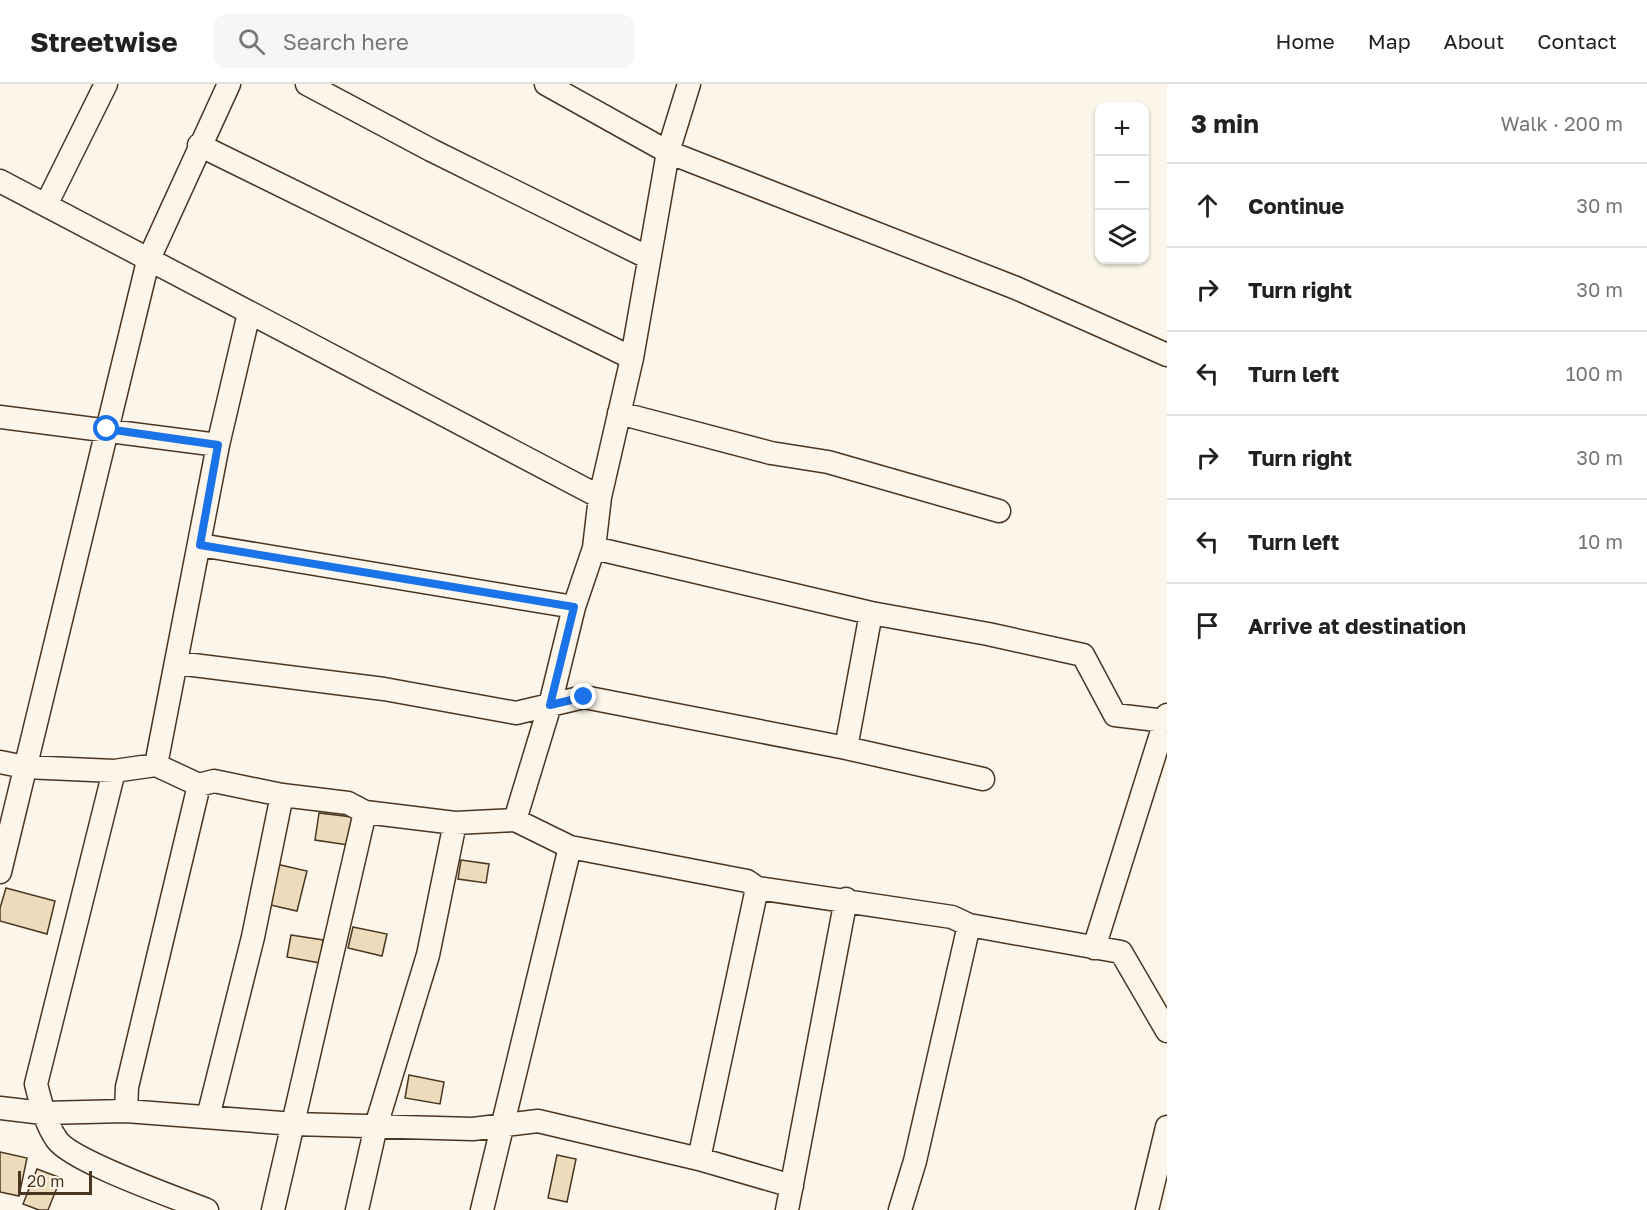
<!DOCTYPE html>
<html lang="en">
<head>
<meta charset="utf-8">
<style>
	body { margin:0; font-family:"Golos Text",sans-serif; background:#f6f6f6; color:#222 }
	.controls { position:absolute; right:18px; top:18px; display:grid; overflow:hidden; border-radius:12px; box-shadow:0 2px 4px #0004 }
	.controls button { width:54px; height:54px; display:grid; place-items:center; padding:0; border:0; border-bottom:2px solid #e0e0e0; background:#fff; color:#222; font:30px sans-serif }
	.scale { position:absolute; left:18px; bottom:15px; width:74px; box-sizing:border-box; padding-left:6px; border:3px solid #4a3520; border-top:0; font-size:16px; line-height:21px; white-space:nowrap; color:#4a3520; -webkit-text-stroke:4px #fbf6e9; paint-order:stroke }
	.stop { position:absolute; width:18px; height:18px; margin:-14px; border:4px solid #1a73e8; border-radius:50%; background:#fff }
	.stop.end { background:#1a73e8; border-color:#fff; box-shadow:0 2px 6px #0008 }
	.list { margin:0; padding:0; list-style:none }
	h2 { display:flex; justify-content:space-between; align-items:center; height:78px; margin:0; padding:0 24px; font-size:26px }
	h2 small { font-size:20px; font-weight:400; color:#767676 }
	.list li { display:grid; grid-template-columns:39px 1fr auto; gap:18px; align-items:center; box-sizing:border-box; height:84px; padding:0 24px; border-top:2px solid #e0e0e0 }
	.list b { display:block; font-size:22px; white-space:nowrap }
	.list em { font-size:20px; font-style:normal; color:#767676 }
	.icon { flex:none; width:33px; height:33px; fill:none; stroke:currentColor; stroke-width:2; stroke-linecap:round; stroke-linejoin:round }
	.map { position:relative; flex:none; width:1167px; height:1126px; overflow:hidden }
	header { display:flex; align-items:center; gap:36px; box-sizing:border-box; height:84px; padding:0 30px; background:#fff; border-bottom:2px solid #e0e0e0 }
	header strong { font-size:28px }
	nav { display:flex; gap:33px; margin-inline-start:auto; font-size:21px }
	.search { width:420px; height:54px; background:#f6f6f6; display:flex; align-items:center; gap:15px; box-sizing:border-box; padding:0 21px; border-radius:12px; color:#767676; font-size:22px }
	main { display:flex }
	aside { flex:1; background:#fff }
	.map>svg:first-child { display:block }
	.building { fill:#ecdcbc; stroke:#4a3520; stroke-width:1.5 }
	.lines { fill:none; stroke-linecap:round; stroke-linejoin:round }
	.street-casing { stroke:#4a3520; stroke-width:25 }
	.street { stroke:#fbf6e9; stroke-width:22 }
	.route { stroke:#1a73e8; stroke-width:8 }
</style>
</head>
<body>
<header>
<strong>Streetwise</strong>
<div class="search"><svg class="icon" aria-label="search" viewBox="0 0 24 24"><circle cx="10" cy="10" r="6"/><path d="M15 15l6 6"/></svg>Search here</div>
<nav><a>Home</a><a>Map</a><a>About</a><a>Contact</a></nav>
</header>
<main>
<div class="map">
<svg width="1167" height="1126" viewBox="0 0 1167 1126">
	<rect width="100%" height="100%" fill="#fbf6e9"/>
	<!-- building -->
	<path class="building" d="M319,729L352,733L348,761L315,756Z
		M461,776L489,780L486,799L458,795Z
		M276,780L307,787L297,827L266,820Z
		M6,804L55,817L47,850L0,837V824Z
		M353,843L387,850L382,872L348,864Z
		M291,851L323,856L320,879L287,873Z
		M409,991L444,998L440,1020L405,1014Z
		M0,1068L27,1074L19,1112L0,1108Z
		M557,1071L576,1075L567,1118L548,1114Z
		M37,1085L61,1094L48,1126H39L23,1120Z"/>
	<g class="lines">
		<defs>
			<path id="street" d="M307,0L431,66L649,174
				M546,0L668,68L1016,204L1167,271
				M199,61L632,274
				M0,97L600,413L632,274L668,68L689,0
				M46,121L106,0
				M619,329L771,369L828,378L999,427
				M0,333L218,361
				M200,461L574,523
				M594,464L871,529L988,550L1083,571L1115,631L1165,637
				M177,579L384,605L516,629L584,613L846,664L983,695
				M846,664L871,529
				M0,678L25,683L114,687L156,681L199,701L214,697L282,711L348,719L365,728L455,739L515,736L570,763L747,797L757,804L952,833L969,841L1121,868L1167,947
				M156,681L218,361L249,229
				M114,687L36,1000C41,1019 45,1039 57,1056C73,1078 177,1114 207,1126
				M515,736L550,621L574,523L594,464L600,413
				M0,788L148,177L229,0
				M1094,864L1167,631
				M0,1024L43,1029L126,1027L294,1040L473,1045L538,1037L699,1075L792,1102
				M126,1027L127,1003L199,701
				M208,1033L253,853L282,711
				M699,1075L757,804
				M273,1126L365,728
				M357,1126L376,1042L428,871L455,739
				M482,1126L570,763
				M787,1126L846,815
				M900,1126L915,1077L969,841
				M1147,1126L1167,1043"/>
		</defs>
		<!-- street casing -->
		<use href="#street" class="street-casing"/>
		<!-- street -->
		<use href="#street" class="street"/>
	</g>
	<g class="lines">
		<!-- route -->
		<path class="route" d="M107,345L218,361L200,461L574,523L550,621L584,613"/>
	</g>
</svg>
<div class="controls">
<button>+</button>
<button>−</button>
<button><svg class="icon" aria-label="layers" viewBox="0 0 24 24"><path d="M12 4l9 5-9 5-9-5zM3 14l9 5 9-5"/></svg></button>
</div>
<div class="scale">20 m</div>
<div class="stop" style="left:107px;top:345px"></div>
<div class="stop end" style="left:584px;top:613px"></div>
</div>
<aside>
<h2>3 min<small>Walk · 200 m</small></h2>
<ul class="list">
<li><svg class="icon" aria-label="ahead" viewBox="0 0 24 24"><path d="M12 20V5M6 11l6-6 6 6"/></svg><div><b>Continue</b></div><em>30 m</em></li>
<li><svg class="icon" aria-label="right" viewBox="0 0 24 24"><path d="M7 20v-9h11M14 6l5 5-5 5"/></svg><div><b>Turn right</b></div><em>30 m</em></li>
<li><svg class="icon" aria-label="left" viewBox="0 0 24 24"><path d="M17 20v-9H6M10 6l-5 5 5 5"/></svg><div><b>Turn left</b></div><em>100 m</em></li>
<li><svg class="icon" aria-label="right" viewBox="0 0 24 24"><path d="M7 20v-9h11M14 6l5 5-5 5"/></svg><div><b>Turn right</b></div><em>30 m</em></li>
<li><svg class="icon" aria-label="left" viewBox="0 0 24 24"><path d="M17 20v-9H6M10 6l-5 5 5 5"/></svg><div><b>Turn left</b></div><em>10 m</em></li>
<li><svg class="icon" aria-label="arrive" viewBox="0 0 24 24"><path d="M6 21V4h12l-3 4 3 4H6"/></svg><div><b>Arrive at destination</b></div></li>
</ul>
</aside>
</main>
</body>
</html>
